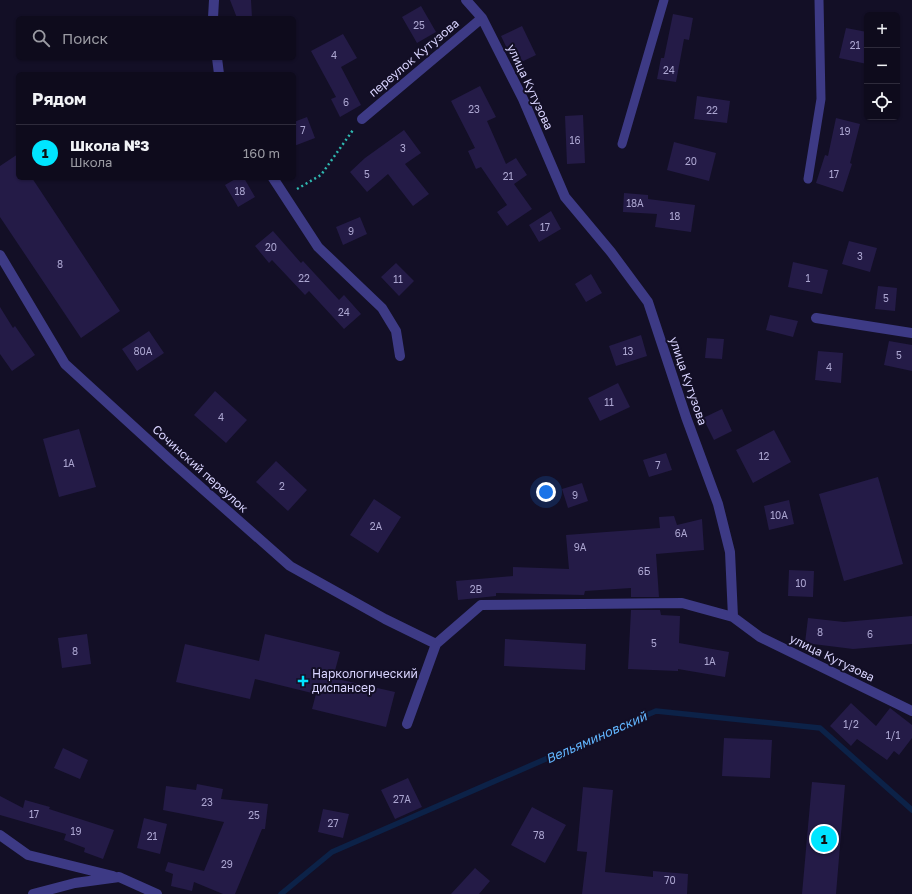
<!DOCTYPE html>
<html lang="ru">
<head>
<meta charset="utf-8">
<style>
	body { margin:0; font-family:"Golos Text",sans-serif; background:#171425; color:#f1f3f6 }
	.controls { position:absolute; right:12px; top:12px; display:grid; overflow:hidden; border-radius:6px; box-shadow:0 1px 3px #0004 }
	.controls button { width:36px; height:36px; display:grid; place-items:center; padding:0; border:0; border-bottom:1px solid #2e2b3b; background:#0e0b1c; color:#f1f3f6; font:20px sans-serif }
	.you { position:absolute; left:546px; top:492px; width:14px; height:14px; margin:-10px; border:3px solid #fff; border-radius:50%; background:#1a73e8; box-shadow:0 0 0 6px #1a73e833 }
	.badge { display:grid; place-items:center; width:26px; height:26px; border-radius:50%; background:#00e5ff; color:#111; font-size:13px; font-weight:700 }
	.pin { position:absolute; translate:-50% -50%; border:2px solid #fff; box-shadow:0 1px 4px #0006 }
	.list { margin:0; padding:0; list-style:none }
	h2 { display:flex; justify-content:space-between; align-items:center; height:52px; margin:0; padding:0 16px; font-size:17px }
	h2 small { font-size:13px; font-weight:400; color:#9b9ba3 }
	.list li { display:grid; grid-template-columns:26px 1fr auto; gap:12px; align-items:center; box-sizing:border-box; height:56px; padding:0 16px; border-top:1px solid #2e2b3b }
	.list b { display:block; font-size:15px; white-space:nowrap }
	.list p { margin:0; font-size:13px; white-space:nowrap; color:#9b9ba3 }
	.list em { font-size:13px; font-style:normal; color:#9b9ba3 }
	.icon { flex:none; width:22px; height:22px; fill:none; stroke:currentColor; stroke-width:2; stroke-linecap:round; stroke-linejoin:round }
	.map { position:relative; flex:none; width:912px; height:894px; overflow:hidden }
	.search { position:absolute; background:#0e0b1c; box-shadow:0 1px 3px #0004; left:16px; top:16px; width:280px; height:44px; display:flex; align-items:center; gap:10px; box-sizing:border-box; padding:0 14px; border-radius:6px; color:#9b9ba3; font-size:15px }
	.panel { position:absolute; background:#0e0b1c; box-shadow:0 1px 3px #0004; left:16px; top:72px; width:280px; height:108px; border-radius:6px }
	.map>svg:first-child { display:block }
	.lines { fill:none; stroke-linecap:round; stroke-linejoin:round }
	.stream { stroke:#0c2248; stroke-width:5.5 }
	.building { fill:#241b47 }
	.path { stroke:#2fb8b0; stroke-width:2.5; stroke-dasharray:2 3; stroke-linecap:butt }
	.service { stroke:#3d3a85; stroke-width:9 }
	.minor { stroke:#3d3a85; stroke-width:10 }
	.poi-dot { fill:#00e5ff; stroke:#130f26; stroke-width:1.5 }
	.labels { text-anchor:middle; stroke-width:4; stroke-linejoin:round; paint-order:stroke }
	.number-label { font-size:10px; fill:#aca6d1 }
	.street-label { font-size:12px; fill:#d9d4ff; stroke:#130f26 }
	.poi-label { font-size:12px; fill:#d9d4ff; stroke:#130f26; text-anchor:start }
	.water-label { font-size:13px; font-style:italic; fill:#62b6ff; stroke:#130f26 }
</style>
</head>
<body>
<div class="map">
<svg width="912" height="894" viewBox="0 0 912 894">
	<rect width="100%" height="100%" fill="#130f26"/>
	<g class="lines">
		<!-- stream -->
		<path class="stream" d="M281,894L332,852L656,711L820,728L912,810"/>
	</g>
	<!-- building -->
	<path class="building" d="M230,0H251L252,18H237Z
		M421,6L436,32L417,43L402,17Z
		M673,14L693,18L689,40L684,39L676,82L657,79L661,58H664Z
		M522,26L536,55L515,65L501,36Z
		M846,28L867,32V64L839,58Z
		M343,34L357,58L341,67L361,105L340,117L331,99L336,97L311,51Z
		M480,86L496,117L487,121L506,164L516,158L527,175L514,184L532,209L507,226L497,212L507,205L481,167L476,169L468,151L475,148L451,101Z
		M697,96L730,101L727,123L694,119Z
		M583,115L585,163L567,164L565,116Z
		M307,117L315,138L294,146V122Z
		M836,118L860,124L850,163L852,164L843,192L816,183L825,155L828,156Z
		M404,130L421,153L405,164L429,194L413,206L388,174L367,192L350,172L365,158Z
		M674,142L716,153L709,181L667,170Z
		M18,154V178H32L120,311L81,338L0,217V166Z
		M237,178H244L255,197L238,207L225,185Z
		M624,193L648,195V199L695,205L691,232L655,227L657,214L623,212Z
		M551,211L561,229L539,242L529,225Z
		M360,217L367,234L343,245L336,227Z
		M273,231L301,263L303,261L339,300L344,295L361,314L344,329L309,291L305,295L272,260L269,263L255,246Z
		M849,241L877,248L870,272L842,264Z
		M793,262L828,270L822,294L788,287Z
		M396,263L414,281L399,296L381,277Z
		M591,274L602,293L586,302L575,284Z
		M878,286L897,288L895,311L875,309Z
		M0,307L13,328L15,326L35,355L12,371L0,354Z
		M770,315L798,321L793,337L766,330Z
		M149,331L164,353L137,371L122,349Z
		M641,335L647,356L616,366L609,346Z
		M707,338L724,339L722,359L705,358Z
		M889,341L912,345V371L884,365Z
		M818,351L843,353L841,383L815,380Z
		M618,383L630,407L600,421L588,398Z
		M215,391L247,420L226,443L194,415Z
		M722,409L732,431L714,440L703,418Z
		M79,429L96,487L59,497L43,439Z
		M774,430L791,462L753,483L736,450Z
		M666,453L672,470L649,477L643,460Z
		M276,461L307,490L288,511L256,482Z
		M878,477L903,564L844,581L819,494Z
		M582,483L588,501L568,508L562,489Z
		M374,499L401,517L378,553L350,535Z
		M789,500L794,524L769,530L764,506Z
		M674,516L677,525L702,519L704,550L656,554L659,597H631V588L585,591L584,595L496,593V596L458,600L456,581L513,576V567L569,569L566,535L660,528L659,517Z
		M789,570L814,571L813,597L788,596Z
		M631,610H660L661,615L680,616L679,643L729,652L725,677L678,669V671L628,669Z
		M912,616V644L853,649L805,643L808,618L844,622Z
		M87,634L91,664L62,668L58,638Z
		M265,634L340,652L333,678L395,692L386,727L312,709L316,694L255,679L250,699L176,682L185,644L259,661Z
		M505,639L586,644L585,670L504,666Z
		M851,703L876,726L890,708L912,725V738L899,755L894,751L887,760L857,739L851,746L830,726Z
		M724,738L772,740L770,778L722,776Z
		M63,748L88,760L80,779L54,768Z
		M408,778L422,807L395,819L381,790Z
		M812,782L845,785L836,894H802Z
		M197,784L223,789L221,799L268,804L265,829H262L235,894H223L194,882L192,891L171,886L173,874L165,871L168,862L204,871L224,822L163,810L166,786L196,790Z
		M583,787L613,790L605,872L653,877V871L688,874L687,894H582L587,852L577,851Z
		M0,796L23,808L25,800L50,807L49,809L114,830L103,859L84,852L85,848L64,840L66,834L0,815Z
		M532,807L566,825L545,863L511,845Z
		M323,809L349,814L343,838L318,832Z
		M144,818L167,824L160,854L137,848Z
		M475,868L490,881L479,894H451Z"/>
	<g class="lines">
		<!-- path -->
		<path class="path" d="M297,189L321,175L353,130"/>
		<!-- service -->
		<path class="service" d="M622,144L664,0
			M808,179L821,99L819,0"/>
		<!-- minor -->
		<path class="minor" d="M466,0L482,18L523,99L565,197L611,252L648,302L686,417L718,504L730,552L733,617
			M213,18L214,0
			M217,58L219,74
			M362,119L482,18
			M273,178L318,247L382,308L396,331L400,356
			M0,255L65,364L170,460L290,566L385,619L436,644
			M816,318L912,333
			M407,724L436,644L481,605L682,603L733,617L760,637L912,711
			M0,835L28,855L113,876
			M33,894L75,883L119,877L157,894"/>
	</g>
	<!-- markers -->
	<path class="poi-dot" d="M301 675h4v4h4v4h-4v4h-4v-4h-4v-4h4z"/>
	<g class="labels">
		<!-- number labels -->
		<g class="number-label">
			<text x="419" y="29">25</text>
			<text x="855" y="49">21</text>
			<text x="334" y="59">4</text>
			<text x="669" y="74">24</text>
			<text x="346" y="106">6</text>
			<text x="474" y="113">23</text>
			<text x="712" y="114">22</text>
			<text x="303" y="134">7</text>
			<text x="845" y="135">19</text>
			<text x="575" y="144">16</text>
			<text x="403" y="152">3</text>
			<text x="691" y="165">20</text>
			<text x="367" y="178">5</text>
			<text x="834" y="178">17</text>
			<text x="508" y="180">21</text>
			<text x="240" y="195">18</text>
			<text x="635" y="207">18А</text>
			<text x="675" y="220">18</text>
			<text x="545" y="231">17</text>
			<text x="351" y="235">9</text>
			<text x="271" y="251">20</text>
			<text x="860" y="260">3</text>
			<text x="60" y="268">8</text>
			<text x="304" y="282">22</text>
			<text x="808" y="282">1</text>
			<text x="398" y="283">11</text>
			<text x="886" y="302">5</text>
			<text x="344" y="316">24</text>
			<text x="143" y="355">80А</text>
			<text x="628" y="355">13</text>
			<text x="899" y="359">5</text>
			<text x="829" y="371">4</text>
			<text x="609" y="406">11</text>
			<text x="221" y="421">4</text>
			<text x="764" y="460">12</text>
			<text x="69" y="467">1А</text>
			<text x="658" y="469">7</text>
			<text x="282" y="490">2</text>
			<text x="575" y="499">9</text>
			<text x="779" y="519">10А</text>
			<text x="376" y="530">2А</text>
			<text x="681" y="537">6А</text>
			<text x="580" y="551">9А</text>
			<text x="644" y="575">6Б</text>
			<text x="801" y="587">10</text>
			<text x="476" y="593">2В</text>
			<text x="820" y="636">8</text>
			<text x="870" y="638">6</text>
			<text x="654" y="647">5</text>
			<text x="75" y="655">8</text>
			<text x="710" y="665">1А</text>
			<text x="851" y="728">1/2</text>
			<text x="893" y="739">1/1</text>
			<text x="402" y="803">27А</text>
			<text x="207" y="806">23</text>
			<text x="34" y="818">17</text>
			<text x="254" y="819">25</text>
			<text x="333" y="827">27</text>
			<text x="76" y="835">19</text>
			<text x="539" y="839">78</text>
			<text x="152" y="840">21</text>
			<text x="227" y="868">29</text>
			<text x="670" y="884">70</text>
		</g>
		<!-- street labels -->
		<g class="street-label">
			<text transform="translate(414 58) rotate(-40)" y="4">переулок Кутузова</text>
			<text transform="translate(530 87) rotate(65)" y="4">улица Кутузова</text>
			<text transform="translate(688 381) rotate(71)" y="4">улица Кутузова</text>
			<text transform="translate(200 469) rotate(42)" y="4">Сочинский переулок</text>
			<text transform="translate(832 658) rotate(26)" y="4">улица Кутузова</text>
		</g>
		<!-- poi labels -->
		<g class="poi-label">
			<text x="312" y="678">Наркологический<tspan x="312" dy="14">диспансер</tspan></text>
		</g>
		<!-- water labels -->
		<g class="water-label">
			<text transform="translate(596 737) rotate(-24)" y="5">Вельяминовский</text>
		</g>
	</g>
</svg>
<div class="controls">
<button>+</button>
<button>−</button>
<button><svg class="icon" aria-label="locate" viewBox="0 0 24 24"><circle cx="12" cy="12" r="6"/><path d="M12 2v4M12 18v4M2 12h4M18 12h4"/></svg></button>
</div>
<div class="you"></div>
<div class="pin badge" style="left:824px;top:839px">1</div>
<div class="search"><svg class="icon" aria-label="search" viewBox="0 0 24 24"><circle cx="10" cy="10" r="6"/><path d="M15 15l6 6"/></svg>Поиск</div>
<section class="panel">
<h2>Рядом<small></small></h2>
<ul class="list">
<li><span class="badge">1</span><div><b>Школа №3</b><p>Школа</p></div><em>160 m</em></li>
</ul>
</section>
</div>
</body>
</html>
